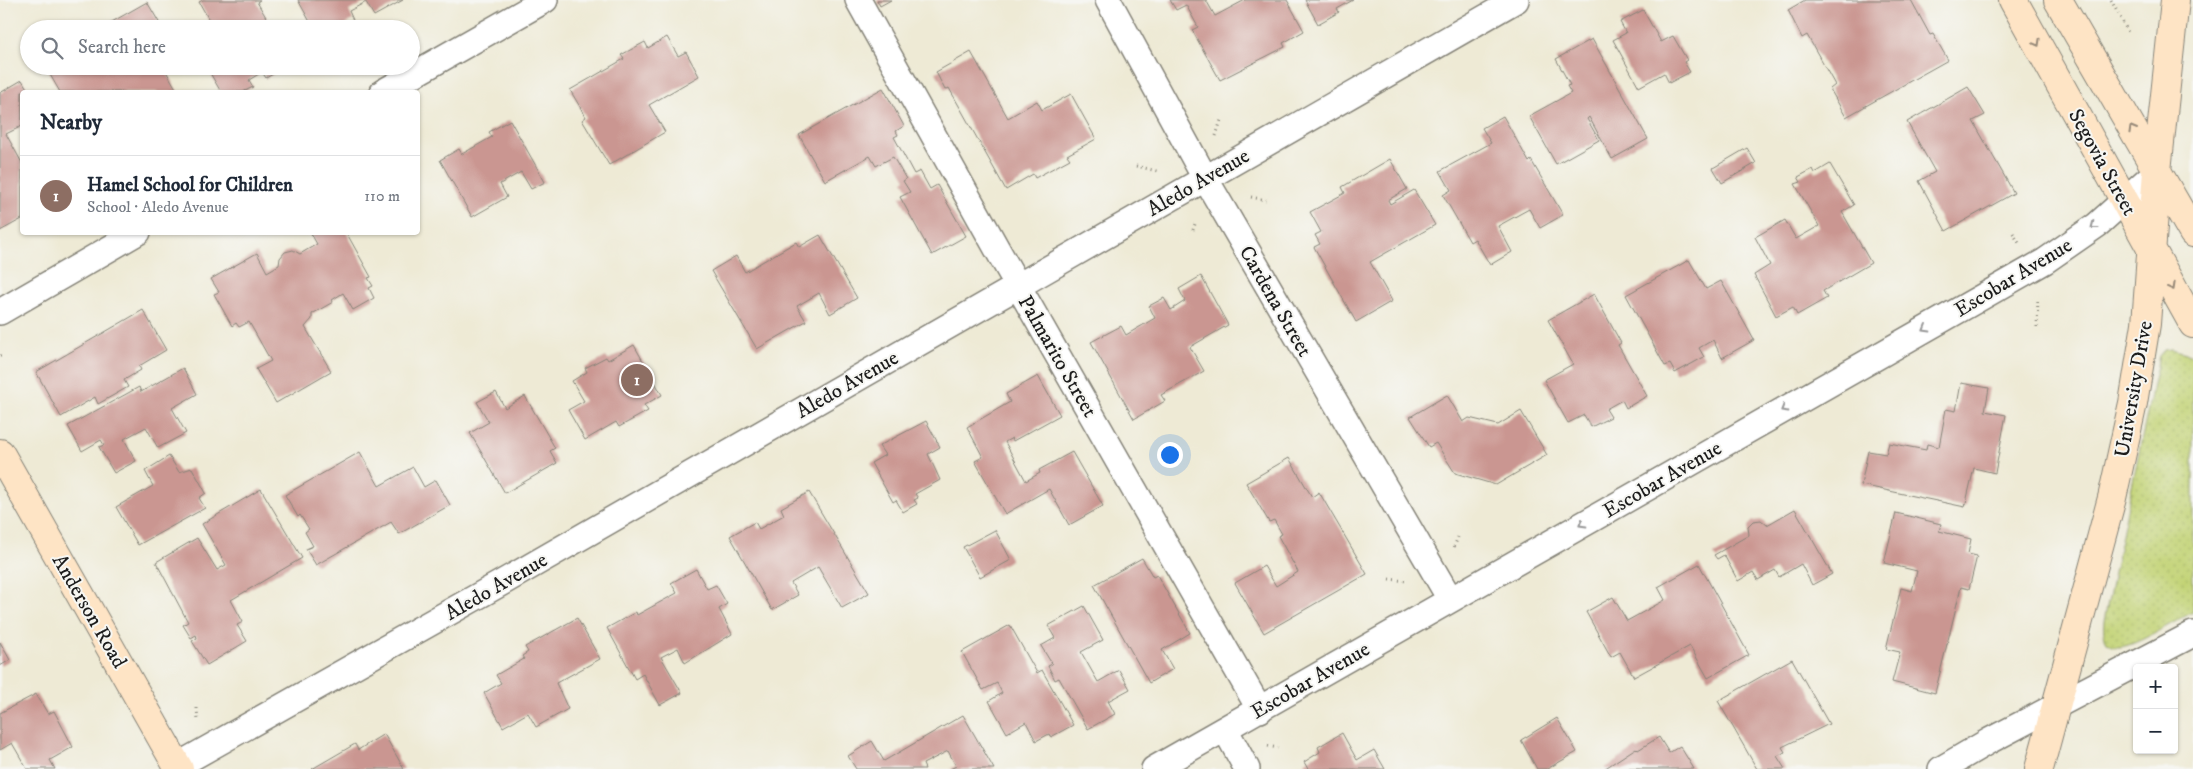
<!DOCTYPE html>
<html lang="en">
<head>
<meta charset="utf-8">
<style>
	body { margin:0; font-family:"IM FELL DW Pica",serif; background:#f2f2f3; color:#1f2937 }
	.controls { position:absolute; right:15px; bottom:15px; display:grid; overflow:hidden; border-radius:5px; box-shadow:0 1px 4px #0004 }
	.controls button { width:45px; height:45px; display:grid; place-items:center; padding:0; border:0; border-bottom:1px solid #e0e1e3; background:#fff; color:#1f2937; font:25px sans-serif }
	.you { position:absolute; left:1169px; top:454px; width:18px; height:18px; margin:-12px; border:4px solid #fff; border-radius:50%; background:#1a73e8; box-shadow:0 0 0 8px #1a73e833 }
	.badge { display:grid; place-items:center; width:32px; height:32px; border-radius:50%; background:#7c3aed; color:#fff; font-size:16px; font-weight:700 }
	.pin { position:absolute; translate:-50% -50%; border:2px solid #fff; box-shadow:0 1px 5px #0006 }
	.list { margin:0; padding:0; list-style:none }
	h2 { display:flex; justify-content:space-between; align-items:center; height:65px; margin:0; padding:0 20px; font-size:21px }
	h2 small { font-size:16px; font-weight:400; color:#747a83 }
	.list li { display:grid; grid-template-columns:32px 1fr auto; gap:15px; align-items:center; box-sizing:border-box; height:80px; padding:0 20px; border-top:1px solid #e0e1e3 }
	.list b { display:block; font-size:19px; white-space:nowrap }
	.list p { margin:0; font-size:16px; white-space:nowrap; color:#747a83 }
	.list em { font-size:16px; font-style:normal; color:#747a83 }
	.icon { flex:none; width:28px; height:28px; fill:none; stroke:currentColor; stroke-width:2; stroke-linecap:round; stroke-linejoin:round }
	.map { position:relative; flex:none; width:2193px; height:769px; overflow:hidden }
	.search { position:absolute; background:#fff; box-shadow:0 1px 4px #0004; left:20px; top:20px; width:400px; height:55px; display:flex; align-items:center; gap:12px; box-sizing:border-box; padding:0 18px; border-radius:28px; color:#747a83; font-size:19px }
	.panel { position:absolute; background:#fff; box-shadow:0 1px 4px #0004; left:20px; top:90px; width:400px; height:145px; border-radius:5px }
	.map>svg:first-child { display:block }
	.grass { fill:url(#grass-dots); stroke:#6f7848 }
	.building { fill:#ca9691 }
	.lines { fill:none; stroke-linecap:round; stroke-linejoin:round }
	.street-casing { stroke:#858378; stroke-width:28 }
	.secondary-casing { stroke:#858378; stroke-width:30 }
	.path { stroke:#858378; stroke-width:3; stroke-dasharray:1 4; stroke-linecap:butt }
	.street { stroke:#fff; stroke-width:25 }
	.secondary { stroke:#fee4c5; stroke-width:28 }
	.oneway { stroke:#988a79 }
	.oneway2 { stroke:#999 }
	.labels { text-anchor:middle; stroke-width:4; stroke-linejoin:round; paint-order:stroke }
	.street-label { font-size:21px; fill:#1c1c1c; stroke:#f6f6f2 }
</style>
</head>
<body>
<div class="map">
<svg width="2193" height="769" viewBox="0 0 2193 769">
	<defs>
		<pattern id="grass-dots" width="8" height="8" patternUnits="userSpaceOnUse" patternTransform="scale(1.25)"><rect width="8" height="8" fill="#c2d375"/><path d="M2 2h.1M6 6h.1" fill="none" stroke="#a6b565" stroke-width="1.8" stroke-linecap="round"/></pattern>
	</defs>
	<rect width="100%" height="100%" fill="#f6f6f2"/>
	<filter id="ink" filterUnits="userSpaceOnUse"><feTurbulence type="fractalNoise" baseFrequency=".02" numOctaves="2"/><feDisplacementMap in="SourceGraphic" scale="10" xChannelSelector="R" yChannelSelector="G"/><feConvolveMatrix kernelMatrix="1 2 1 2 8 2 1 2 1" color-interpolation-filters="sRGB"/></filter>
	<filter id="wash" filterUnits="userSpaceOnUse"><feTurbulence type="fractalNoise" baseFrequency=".0096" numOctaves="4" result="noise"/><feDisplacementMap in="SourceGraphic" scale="20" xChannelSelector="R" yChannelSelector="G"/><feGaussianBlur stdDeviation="1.12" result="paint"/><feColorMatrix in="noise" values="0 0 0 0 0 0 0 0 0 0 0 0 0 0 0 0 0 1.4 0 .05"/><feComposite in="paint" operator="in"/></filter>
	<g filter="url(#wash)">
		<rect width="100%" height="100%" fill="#eeead5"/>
		<!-- grass -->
		<path class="grass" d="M2172,349L2186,353L2193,357V612C2180,619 2167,626 2155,633C2133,644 2100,663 2104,621L2159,356L2164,350Z"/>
		<g id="blocks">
			<!-- building -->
			<path class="building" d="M203,0H260L257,2L273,29H210L213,27L199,2Z
				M298,0H403L374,16L366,2L349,11L353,20L338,29H314Z
				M877,0H891L880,6Z
				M1170,0H1206L1215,16L1245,0H1287L1304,31L1283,43L1285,47L1220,80L1192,30L1198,27L1186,5L1176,10Z
				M1305,0H1353L1337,9L1339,12L1318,24Z
				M1805,0H1911L1930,35L1933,34L1948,60L1846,117L1830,89L1835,85L1807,35L1802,38L1788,10Z
				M147,2L163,29H104L103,27Z
				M1643,10L1661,42L1673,36L1687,60L1684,62L1690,72L1669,83L1664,73L1639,87L1613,40L1626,33L1620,22Z
				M667,37L678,56L686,52L699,76L649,105L665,132L609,165L582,120L586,117L570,90L624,59L621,55L645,42L648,48Z
				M1592,39L1648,139L1612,159L1589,117L1587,119L1599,140L1556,164L1529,116L1571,93L1567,86L1570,85L1556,59Z
				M971,52L1008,118L1037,101L1042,110L1071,94L1096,139L1067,155L1070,159L1035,178L1033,174L1006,190L949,88L945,90L936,72Z
				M45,66H163L178,92H60Z
				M206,66H287L266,78L262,72L249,80L253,87L243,92H221Z
				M22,80L29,92H22V126L6,134L22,163V219L0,231V93Z
				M1968,87L1985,115L1973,121L2014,193L1946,231L1919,181L1935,172L1907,122Z
				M883,88L904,126L896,131L898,135L894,137L914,174L920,171L930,189L937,185L966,236L932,255L900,197L910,192L903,181L906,179L893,157L876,166L870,156L825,181L799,135Z
				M1503,116L1529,162L1531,160L1563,215L1540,228L1529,209L1498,226L1512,252L1490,265L1475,239L1470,242L1443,195L1451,190L1440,171L1491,143L1482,128Z
				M510,120L545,182L531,189L521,172L500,184L507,197L472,217L440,160L459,149L462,154L492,137L489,132Z
				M1747,148L1756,163L1722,183L1713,168Z
				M1390,159L1407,189L1388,200L1390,204L1414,190L1435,225L1370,262L1392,301L1356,322L1314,247L1320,244L1315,235L1321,232L1310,212L1345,193L1342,187Z
				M1830,164L1854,205L1842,212L1871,263L1823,291L1827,298L1797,315L1793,307L1776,316L1754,275L1770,265L1755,237L1785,220L1796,239L1819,226L1795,184L1801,182L1798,177L1813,169L1815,173Z
				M310,232H346L371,277L368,278L373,286L369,288L374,298L353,310L343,293L332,300L333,302L312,314V319L305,327L331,371L276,403L256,369L271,361L249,322L239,327L236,323L232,326L214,294L219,292L211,279L257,253L267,272L279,265L280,258L285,252L293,250L300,254L317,244Z
				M820,235L857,298L830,314L819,293L797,306L806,321L757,349L711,271L736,256L745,272L796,242L799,247Z
				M1689,260L1706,289L1721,281L1754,340L1722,358L1713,340L1699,348L1704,357L1675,373L1670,364L1665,366L1626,295Z
				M1201,276L1228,325L1190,347L1204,371L1161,395L1165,401L1134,419L1091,342L1121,326L1126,335L1155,318L1149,306L1164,298L1171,310L1185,301L1179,289Z
				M1594,294L1621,343L1618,345L1647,396L1626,408L1622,400L1606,409L1611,417L1591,427L1584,415L1568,423L1544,380L1573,364L1548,320Z
				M143,310L166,350L139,366L141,370L124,380L128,387L98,404L95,397L61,417L36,372Z
				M634,345L662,395L644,405L648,411L619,427L616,422L585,440L568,410L584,401L572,381L587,372L585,368L606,357L608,360Z
				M183,368L197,394L172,408L186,433L158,448L146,427L124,439L136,461L114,473L99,447L104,445L101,440L82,451L68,426L139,387L141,392Z
				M1038,376L1060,415L1013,441L1012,438L1005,442L1026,481L1040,473L1039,470L1072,452L1103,506L1069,525L1049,489L1005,514L975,461L983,457L967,427L1010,402L1006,394Z
				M1961,383L1989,388L1985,411L2006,415L1995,473L1974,468L1965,507L1861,485L1868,451L1886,454L1889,443L1926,450L1927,444L1939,447L1946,409L1956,411Z
				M496,392L505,408L525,396L555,448L550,451L557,463L505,493L470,433L489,422L477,402Z
				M1447,395L1463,422L1469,418L1498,425L1521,411L1547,455L1496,485L1455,473L1436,443L1429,447L1410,417Z
				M926,421L940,447L928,454L940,480L915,494L918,498L914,500L917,504L903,512L896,500L893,502L871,463L885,455L879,446Z
				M360,452L379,486L413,467L424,487L436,480L450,505L399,534L391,522L316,565L306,549L313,546L305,532L309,529L300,515L298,517L285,495Z
				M169,456L179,472L192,468L206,493L199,498L205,508L138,545L116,507L153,486L145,471Z
				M1289,458L1312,497L1319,492L1367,574L1264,633L1235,583L1264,566L1276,586L1298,572L1278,536L1282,534L1274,520L1269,522L1246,483Z
				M261,489L302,558L231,600L243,622L237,625L247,641L207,665L192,641L197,638L196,635L191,638L183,625L188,622L156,562L197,538L217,570L226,565L202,524Z
				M809,492L869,593L842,608L818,567L791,583L798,595L772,610L730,536L755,522L759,529L784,515L781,508Z
				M1795,509L1832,574L1812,585L1801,564L1779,577L1775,570L1758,580L1753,572L1738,581L1724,555L1717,559L1714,555L1749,535L1748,526L1753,521L1761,520L1767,525Z
				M1896,513L1941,524L1939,531L1971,539L1968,554L1977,556L1969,589L1961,587L1935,693L1892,682L1900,652L1886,649L1901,588L1912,591L1917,571L1884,563Z
				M995,530L1011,560L980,577L963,547Z
				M1142,558L1153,577L1157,575L1190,633L1162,650L1173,669L1149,683L1094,585Z
				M1699,564L1749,655L1708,678L1690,646L1634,677L1620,652L1611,657L1586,612L1613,597L1627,621L1665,600L1658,587Z
				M696,569L707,589L716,585L727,604L719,609L732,634L685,663L678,648L661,657L682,693L660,705L643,674L635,679L607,628L636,612L637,615L677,593L671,583Z
				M1084,606L1103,640L1081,652L1098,682L1119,670L1130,689L1108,701L1115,714L1088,729L1059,678L1055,680L1048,666L1052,664L1041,646L1055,638L1048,626Z
				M577,618L600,659L556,683L568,709L536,727L528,713L503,727L484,693L501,683L496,675L524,659L522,656L528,652L525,647Z
				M1010,625L1037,673L1042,670L1073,725L1051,737L1049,734L1036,741L1026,722L1007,733L989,701L1002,693L997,683L983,690L962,652Z
				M0,642L10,660L0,666Z
				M1792,659L1829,724L1782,747L1785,752L1777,756L1785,769H1757L1718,701Z
				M36,694L48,714L54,711L73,747L50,760L55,769H27L12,743L0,750V713Z
				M963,715L994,769H950L956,766L948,751L923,764L925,769H856L848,756L872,741L884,761Z
				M1557,718L1577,752L1547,769H1537L1521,740Z
				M1342,733L1357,760L1374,750L1385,769H1308L1304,762L1320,752L1318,747Z
				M384,734L404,769H312L355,744L358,750Z
				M1659,737L1669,753L1680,746L1694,769H1604L1636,748L1638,750Z"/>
		</g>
	</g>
	<g filter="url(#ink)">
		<use href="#blocks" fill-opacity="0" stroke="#858378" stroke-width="1"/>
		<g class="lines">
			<defs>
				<path id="street" d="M858,0L1001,256L1260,710
					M1108,0L1205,178L1450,599
					M383,92L545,0
					M0,312L138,232
					M1225,729L1247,769
					M177,766L503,582L1516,0
					M1154,769L2045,261L2097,225L2157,171
					M1941,769L1989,741L2193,634"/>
				<path id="secondary" d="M2013,0L2193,324
					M2058,0L2193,233
					M0,453L179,769
					M2039,769L2112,498L2133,403L2146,324L2157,171L2175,0"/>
			</defs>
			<!-- street casing -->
			<use href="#street" class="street-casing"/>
			<!-- secondary casing -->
			<use href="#secondary" class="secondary-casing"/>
			<!-- path -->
			<path class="path" d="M2111,0L2129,34
				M1216,136L1221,120
				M1136,166L1157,171
				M1251,197L1266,200
				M1193,230L1196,221
				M2013,233L2019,243
				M2037,327L2038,298
				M0,356H1
				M1454,547L1458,537
				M1389,579L1406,581
				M197,708L198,721
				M1268,746L1278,748"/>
			<!-- street -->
			<use href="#street" class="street"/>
			<!-- secondary -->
			<use href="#secondary" class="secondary"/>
		</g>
		<!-- one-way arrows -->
		<defs><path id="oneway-chevron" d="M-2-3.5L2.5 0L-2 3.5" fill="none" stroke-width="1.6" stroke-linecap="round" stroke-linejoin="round" transform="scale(1.25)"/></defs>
		<g class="oneway">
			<use href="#oneway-chevron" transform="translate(2037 43) rotate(61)"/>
			<use href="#oneway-chevron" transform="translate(2132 129) rotate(-120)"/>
			<use href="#oneway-chevron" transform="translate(2172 287) rotate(61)"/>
		</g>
		<g class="oneway2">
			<use href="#oneway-chevron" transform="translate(2094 226) rotate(143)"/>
			<use href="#oneway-chevron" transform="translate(1926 329) rotate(150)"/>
			<use href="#oneway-chevron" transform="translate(1784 409) rotate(150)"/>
			<use href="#oneway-chevron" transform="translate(1582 524) rotate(150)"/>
		</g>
	</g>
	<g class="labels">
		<!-- street labels -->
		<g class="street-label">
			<text transform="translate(2103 162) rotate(61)" y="7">Segovia Street</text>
			<text transform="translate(1198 182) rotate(-30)" y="7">Aledo Avenue</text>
			<text transform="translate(2013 277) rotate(-31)" y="7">Escobar Avenue</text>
			<text transform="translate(1276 301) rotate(60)" y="7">Cardena Street</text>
			<text transform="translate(1058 356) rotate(60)" y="7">Palmarito Street</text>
			<text transform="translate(847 384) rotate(-30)" y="7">Aledo Avenue</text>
			<text transform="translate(2133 389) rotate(-80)" y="7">University Drive</text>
			<text transform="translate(1662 479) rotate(-30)" y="7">Escobar Avenue</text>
			<text transform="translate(496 586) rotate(-30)" y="7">Aledo Avenue</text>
			<text transform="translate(90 611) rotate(60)" y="7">Anderson Road</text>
			<text transform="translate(1310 680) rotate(-30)" y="7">Escobar Avenue</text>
		</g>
	</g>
</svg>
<div class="controls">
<button>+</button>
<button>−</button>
</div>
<div class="you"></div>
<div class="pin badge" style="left:637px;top:380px;background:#8d6e63">1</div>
<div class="search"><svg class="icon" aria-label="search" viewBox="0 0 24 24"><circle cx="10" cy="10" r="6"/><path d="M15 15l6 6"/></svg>Search here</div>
<section class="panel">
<h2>Nearby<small></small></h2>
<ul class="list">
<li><span class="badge" style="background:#8d6e63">1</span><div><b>Hamel School for Children</b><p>School · Aledo Avenue</p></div><em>110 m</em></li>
</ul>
</section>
</div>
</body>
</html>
